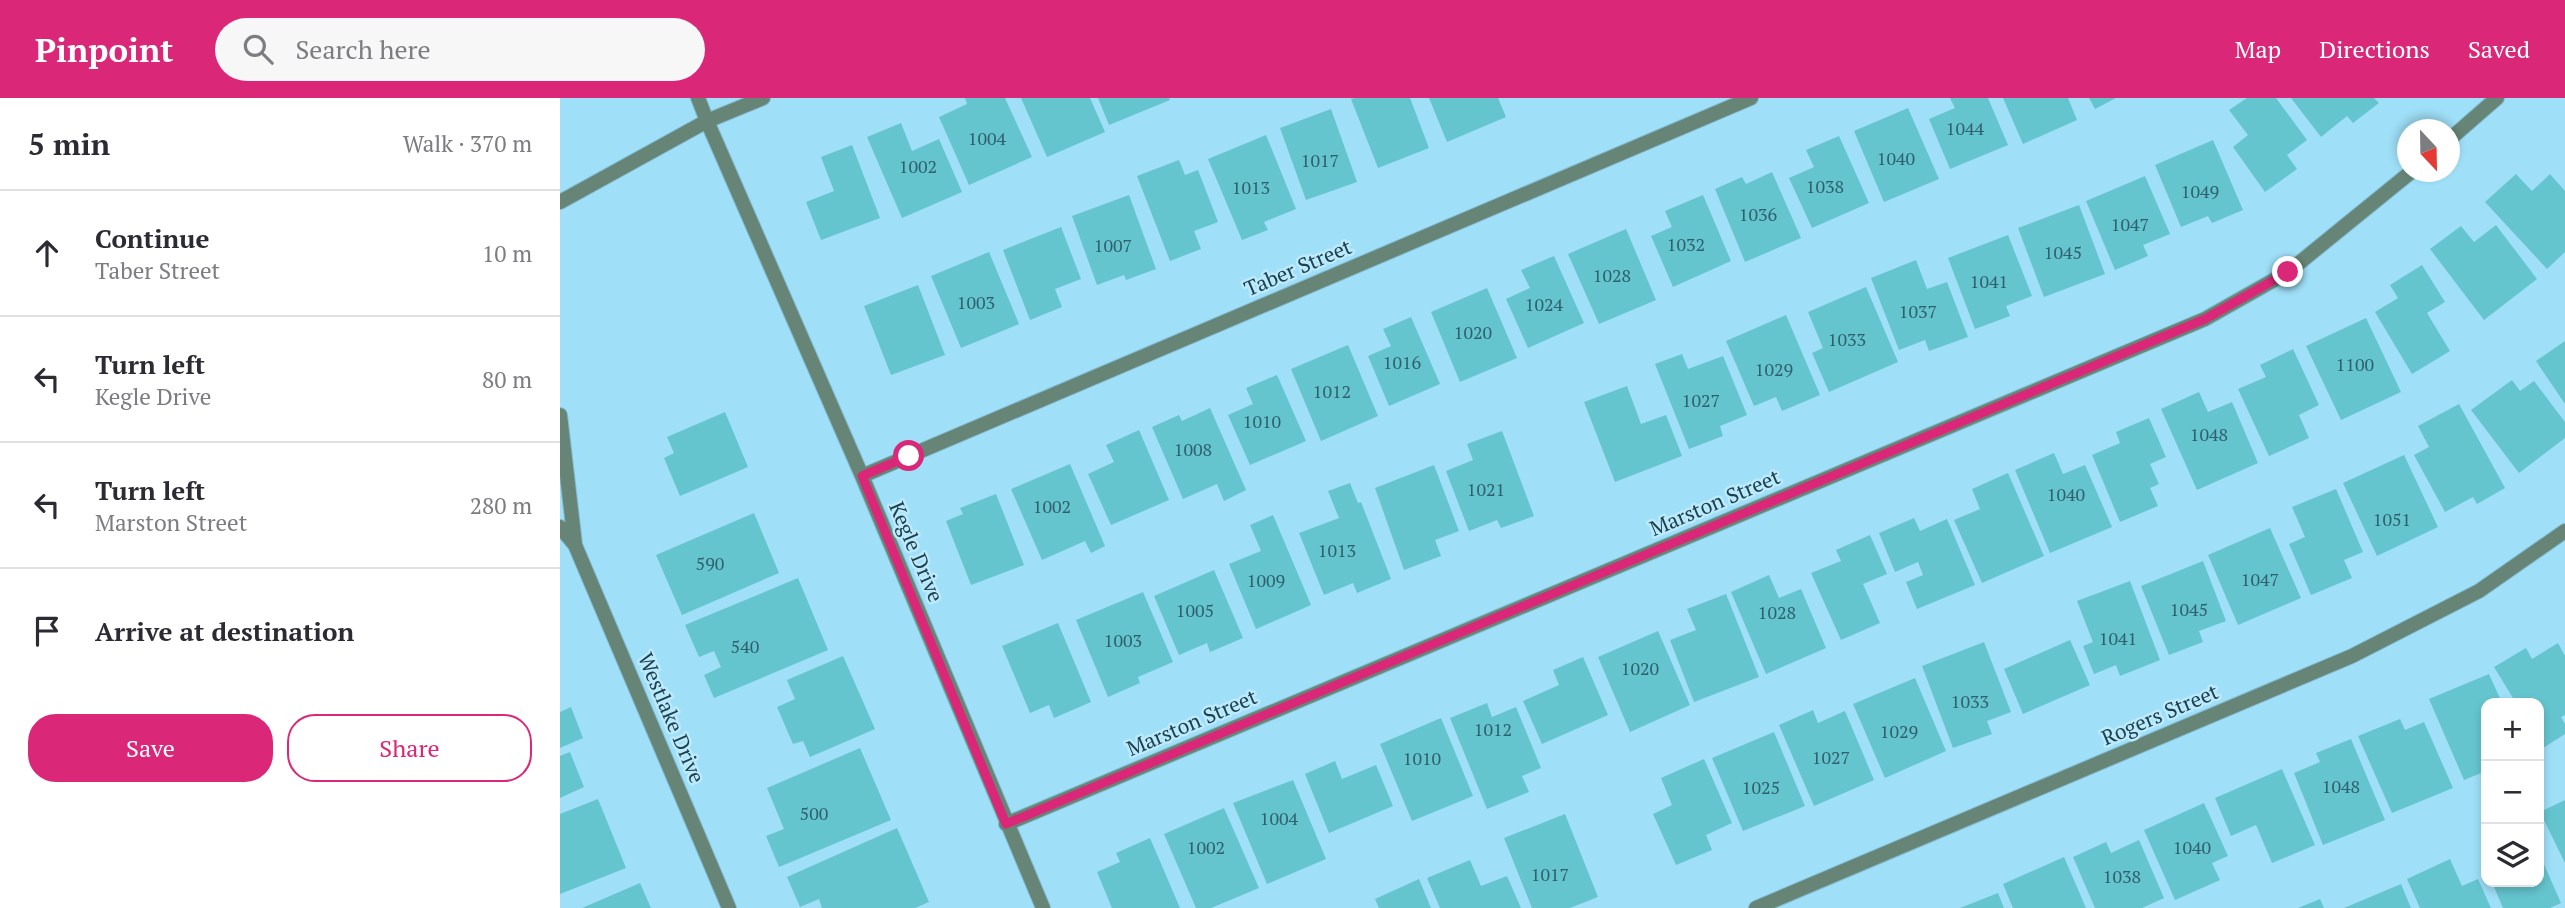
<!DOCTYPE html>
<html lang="en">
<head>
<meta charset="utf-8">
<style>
	body { margin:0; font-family:"PT Serif",serif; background:#f7f7f7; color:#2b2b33 }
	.controls { position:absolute; right:21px; bottom:21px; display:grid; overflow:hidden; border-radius:14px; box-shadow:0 4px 10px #0003 }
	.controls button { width:63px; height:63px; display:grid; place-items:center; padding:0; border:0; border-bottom:2px solid #e1e1e2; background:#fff; color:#2b2b33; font:35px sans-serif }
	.compass { position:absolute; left:1837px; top:21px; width:63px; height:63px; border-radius:50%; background:#fff; box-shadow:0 4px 10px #0003; rotate:158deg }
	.stop { position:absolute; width:21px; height:21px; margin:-16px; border:5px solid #db2777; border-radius:50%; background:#fff }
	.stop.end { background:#db2777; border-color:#fff; box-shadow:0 2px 7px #0008 }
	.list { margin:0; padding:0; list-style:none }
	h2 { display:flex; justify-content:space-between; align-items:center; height:91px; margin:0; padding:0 28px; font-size:30px }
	h2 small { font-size:23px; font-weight:400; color:#7c7c81 }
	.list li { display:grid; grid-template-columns:46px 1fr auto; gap:21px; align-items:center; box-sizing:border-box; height:126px; padding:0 28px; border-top:2px solid #e1e1e2 }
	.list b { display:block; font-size:26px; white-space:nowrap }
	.list p { margin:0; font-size:23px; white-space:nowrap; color:#7c7c81 }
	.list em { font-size:23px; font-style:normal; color:#7c7c81 }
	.actions { display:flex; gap:14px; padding:21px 28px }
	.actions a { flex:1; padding:16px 0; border:2px solid #db2777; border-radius:28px; text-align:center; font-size:24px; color:#db2777 }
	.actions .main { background:#db2777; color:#fff }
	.icon { flex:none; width:38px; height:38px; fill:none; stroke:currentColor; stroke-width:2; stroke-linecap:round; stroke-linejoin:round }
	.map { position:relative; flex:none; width:2005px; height:810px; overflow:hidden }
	header { display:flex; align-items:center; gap:42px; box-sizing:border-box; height:98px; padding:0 35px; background:#db2777; color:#fff }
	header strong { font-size:33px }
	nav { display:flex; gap:38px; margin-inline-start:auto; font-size:24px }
	.search { width:490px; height:63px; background:#f7f7f7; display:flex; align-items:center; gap:18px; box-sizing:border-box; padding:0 24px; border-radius:38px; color:#7c7c81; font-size:26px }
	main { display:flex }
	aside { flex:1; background:#fff }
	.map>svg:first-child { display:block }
	.building { fill:#65c5cf }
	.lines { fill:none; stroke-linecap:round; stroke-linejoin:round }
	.minor-casing { stroke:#82bcd2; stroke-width:16 }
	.tertiary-casing { stroke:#82bcd2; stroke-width:16 }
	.minor { stroke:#678577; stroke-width:14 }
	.tertiary { stroke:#678577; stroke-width:14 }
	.route { stroke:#db2777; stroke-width:9 }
	.labels { text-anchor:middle; stroke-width:5; stroke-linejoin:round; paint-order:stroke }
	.number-label { font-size:18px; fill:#2f616d }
	.street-label { font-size:21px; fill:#1d404c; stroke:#bbeafd }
</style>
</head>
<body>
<header>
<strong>Pinpoint</strong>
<div class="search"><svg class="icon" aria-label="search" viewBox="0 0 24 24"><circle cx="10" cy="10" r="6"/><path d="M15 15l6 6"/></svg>Search here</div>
<nav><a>Map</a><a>Directions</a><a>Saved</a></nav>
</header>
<main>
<aside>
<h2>5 min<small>Walk · 370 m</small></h2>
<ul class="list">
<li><svg class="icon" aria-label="ahead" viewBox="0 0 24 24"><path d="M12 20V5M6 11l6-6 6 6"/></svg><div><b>Continue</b><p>Taber Street</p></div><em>10 m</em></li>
<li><svg class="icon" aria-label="left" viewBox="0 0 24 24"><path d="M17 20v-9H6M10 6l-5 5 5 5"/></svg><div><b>Turn left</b><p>Kegle Drive</p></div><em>80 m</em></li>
<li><svg class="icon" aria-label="left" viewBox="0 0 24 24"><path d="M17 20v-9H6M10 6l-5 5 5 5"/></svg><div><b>Turn left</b><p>Marston Street</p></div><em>280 m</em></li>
<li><svg class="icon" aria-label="arrive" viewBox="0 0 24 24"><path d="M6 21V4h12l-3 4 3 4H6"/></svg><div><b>Arrive at destination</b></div></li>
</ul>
<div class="actions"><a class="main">Save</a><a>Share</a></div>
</aside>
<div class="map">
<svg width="2005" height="810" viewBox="0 0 2005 810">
	<rect width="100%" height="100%" fill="#9fdff8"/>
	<!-- building -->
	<path class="building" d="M405,0H445L472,59L409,87L379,19L407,6Z
		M461,0H530L545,34L487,59Z
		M538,0H609L610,2L549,27Z
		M795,0H850L869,50L818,70L791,1Z
		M869,0H938L946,19L887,44Z
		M1390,0H1428L1448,47L1390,71L1369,21L1395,10Z
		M1443,0H1508L1517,22L1463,46Z
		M1529,0H1556L1535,11Z
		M1687,0H1716L1747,42L1727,57L1737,71L1705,94L1673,49L1688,37L1669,12Z
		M1731,0H1814L1819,5L1793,25L1787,18L1761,39Z
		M1348,10L1379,81L1324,104L1294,33Z
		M771,11L797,84L746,102L720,30Z
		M341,25L352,53L379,41L402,94L342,120L307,39Z
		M706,37L736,111L704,124L708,132L682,142L648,61Z
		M1279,38L1309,105L1252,130L1229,80L1254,69L1246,52Z
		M1653,42L1683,112L1652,125L1648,118L1621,129L1595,67Z
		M292,47L320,120L261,142L246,104L274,93L261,59Z
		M619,62L625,77L638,72L658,124L634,133L641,151L610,163L577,78Z
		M1212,74L1241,140L1185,164L1155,91L1182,79L1186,86Z
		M1956,76L1972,93L1990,76L2005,93V154L1987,171L1925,104Z
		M1585,78L1610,136L1583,147L1588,158L1555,172L1526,103Z
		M569,97L596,171L566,182L564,177L537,187L512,118Z
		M1143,97L1171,163L1113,189L1091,138L1112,129L1105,113Z
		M1519,107L1545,176L1484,199L1458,130Z
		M1936,127L1977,181L1924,222L1870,151L1901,128L1914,144Z
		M501,129L521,181L495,191L502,209L470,222L443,152Z
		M1066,131L1096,202L1039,226L1008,156Z
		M1448,137L1472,198L1446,208L1450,218L1415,231L1388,160Z
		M429,154L459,226L401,250L371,178Z
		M994,158L1024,225L968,250L946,201L970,190L961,172Z
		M1356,162L1367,191L1387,184L1408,239L1369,253L1365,242L1339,252L1311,180Z
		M1862,167L1885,204L1867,215L1890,253L1852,276L1815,214L1838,200L1830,187Z
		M358,187L385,257L331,277L304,208Z
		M1306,189L1338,264L1269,294L1252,255L1263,250L1248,214Z
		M927,190L957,260L900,284L871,214Z
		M1226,217L1260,297L1222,313L1216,299L1194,308L1166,243Z
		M851,219L880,286L829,308L808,258L831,248L823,231Z
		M1806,220L1841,294L1781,322L1746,248Z
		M2005,243V306L1976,263Z
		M788,247L818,318L761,343L731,271Z
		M1733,251L1759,307L1739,317L1749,340L1709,358L1678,291L1706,279L1700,267Z
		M1122,256L1128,271L1163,258L1187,317L1160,328L1163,338L1129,351L1095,266Z
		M717,277L746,343L690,367L668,317L693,306L686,290Z
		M1952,282L1960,293L1974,283L2005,324V340L1959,375L1911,312Z
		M1067,288L1081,326L1106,317L1122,358L1055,384L1024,304Z
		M1639,294L1648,314L1672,304L1698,365L1637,392L1601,311Z
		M1899,306L1945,390L1917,406L1913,399L1885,414L1854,357L1869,349L1858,328Z
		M650,310L686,392L664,403L657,386L623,401L592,329L619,317L622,323Z
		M165,314L188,369L120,398L104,360L114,355L107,339Z
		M1589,320L1606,359L1590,366L1599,386L1590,390L1598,408L1560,424L1532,357L1560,345L1556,334Z
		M579,332L609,402L551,427L528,376L554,364L546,347Z
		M942,333L974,418L941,430L937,422L909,433L886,373L913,362L907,346Z
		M1494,355L1503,376L1525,367L1552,429L1490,455L1455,372Z
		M1844,357L1878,429L1817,458L1783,385Z
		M510,366L545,448L531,455L525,443L482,462L451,391Z
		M874,367L899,433L875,442L881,458L844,472L815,390Z
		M1448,375L1484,458L1422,485L1394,422L1420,411L1412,391Z
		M790,385L798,405L801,404L831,481L797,495L793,485L764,497L739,435L779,420L768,393Z
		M1776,391L1803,454L1784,462L1792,480L1751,497L1729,446L1745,439L1732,409Z
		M436,396L464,467L411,487L386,423L403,416L400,410Z
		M194,415L219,475L122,517L96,457Z
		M713,417L751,507L696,531L669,466L701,453L690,427Z
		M1354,420L1360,433L1387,421L1415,487L1357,511L1346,484L1363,477L1358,464L1335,474L1319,435Z
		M1710,430L1741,500L1678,527L1648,457Z
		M1310,437L1327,476L1303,486L1320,525L1281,542L1251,475L1281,463L1276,452Z
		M1643,463L1666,523L1639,533L1643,544L1609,557L1581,488Z
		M654,472L683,540L650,554L647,545L619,557L594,498Z
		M1209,477L1219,500L1241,491L1266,550L1206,576L1171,494Z
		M238,480L268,552L154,600L144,577L161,569L154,553L139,559L125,527Z
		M1570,483L1600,562L1560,578L1556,567L1534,576L1523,548L1533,544L1517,503Z
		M583,494L613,564L578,579L580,585L548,599L516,522Z
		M1166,496L1199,579L1134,604L1110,542L1136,532L1127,511Z
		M498,525L531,604L494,620L489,607L470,615L442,548Z
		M1098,533L1130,607L1070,634L1038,559Z
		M1510,542L1530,587L1463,616L1444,571Z
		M1424,544L1451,614L1427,623L1432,636L1393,650L1362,568Z
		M1998,545L2005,558V617L2001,619L2005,626V636L1983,650L1979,643V605H1956L1934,569L1966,550L1972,561Z
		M283,558L315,631L250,659L243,643L233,646L217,609L235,601L227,582Z
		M1023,559L1048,617L982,646L963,603L999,587L993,572Z
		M1929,576L1942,605H1926V673L1904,682L1869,601Z
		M1355,580L1386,653L1325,680L1293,606Z
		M927,605L932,619L956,609L981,670L962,678L969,694L927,711L890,620Z
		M11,609L23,640L0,650V614Z
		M1253,612L1258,625L1285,613L1314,682L1254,708L1219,627Z
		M881,620L913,698L852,723L820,646Z
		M1840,621L1845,632L1864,624L1893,690L1832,715L1798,638Z
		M1214,634L1245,708L1183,733L1152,660Z
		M1791,641L1825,722L1763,747L1734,675L1760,664L1756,655Z
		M300,650L331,722L219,769L206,738L224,731L207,690Z
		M10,654L24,689L0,700V658Z
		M1144,661L1172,725L1146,737L1152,752L1116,767L1093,716L1112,707L1101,680Z
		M775,663L782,681L816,667L833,708L769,735L745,676Z
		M1722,671L1755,747L1712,765L1696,727L1671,738L1655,700Z
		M733,682L766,761L707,786L673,705Z
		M38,701L66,770L0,796V716Z
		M2005,702V765L1980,714Z
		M1644,705L1668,758L1652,765L1660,782L1615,802L1584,732Z
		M664,710L699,790L651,810H636L604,736Z
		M1005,716L1038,799L1010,810H972L944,740Z
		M337,730L369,804L355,810H262L259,801L240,809L227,779Z
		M590,740L620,810H552L537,774L560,764L556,755Z
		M1579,742L1604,800L1582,810H1535L1513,759L1546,744L1551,755Z
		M1979,755L2001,805L1990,810H1943L1932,784H1979Z
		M1504,759L1526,810H1453L1443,786Z
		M1890,761L1902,788L1918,781L1931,810H1860L1847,781Z
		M910,762L921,788L947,778L961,810H880L867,780Z
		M859,781L871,810H819L815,801Z
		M80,785L91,810H22Z
		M1841,786L1851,810H1784Z
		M1438,795L1444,810H1400Z
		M1760,801L1764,810H1738Z"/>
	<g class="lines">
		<defs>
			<path id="minor" d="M203,0L147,23L302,378L483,810
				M1890,41L1937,0
				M0,317L15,446
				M302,378L1191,0
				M0,429L15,447L169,810
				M446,726L1645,221L1728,174L1851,74
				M1196,810L1792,558L1919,493L2005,433"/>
			<path id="tertiary" d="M0,104L147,23L138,0"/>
		</defs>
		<!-- minor casing -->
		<use href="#minor" class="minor-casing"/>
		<!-- tertiary casing -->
		<use href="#tertiary" class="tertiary-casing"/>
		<!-- minor -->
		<use href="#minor" class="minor"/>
		<!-- tertiary -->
		<use href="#tertiary" class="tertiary"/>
	</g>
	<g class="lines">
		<!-- route -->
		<path class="route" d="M349,358L302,378L446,726L1645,221L1728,174"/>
	</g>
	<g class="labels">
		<!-- number labels -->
		<g class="number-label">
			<text x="1405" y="37">1044</text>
			<text x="427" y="47">1004</text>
			<text x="1336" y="67">1040</text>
			<text x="760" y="69">1017</text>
			<text x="358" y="75">1002</text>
			<text x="1265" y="95">1038</text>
			<text x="691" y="96">1013</text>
			<text x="1640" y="100">1049</text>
			<text x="1198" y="123">1036</text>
			<text x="1570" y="133">1047</text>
			<text x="1126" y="153">1032</text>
			<text x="553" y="154">1007</text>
			<text x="1503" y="161">1045</text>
			<text x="1052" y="184">1028</text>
			<text x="1429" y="190">1041</text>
			<text x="416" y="211">1003</text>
			<text x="984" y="213">1024</text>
			<text x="1358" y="220">1037</text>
			<text x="913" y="241">1020</text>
			<text x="1287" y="248">1033</text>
			<text x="842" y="271">1016</text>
			<text x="1795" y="273">1100</text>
			<text x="1214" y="278">1029</text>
			<text x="772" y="300">1012</text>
			<text x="1141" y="309">1027</text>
			<text x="702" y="330">1010</text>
			<text x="1649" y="343">1048</text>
			<text x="633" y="358">1008</text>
			<text x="926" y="398">1021</text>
			<text x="1506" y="403">1040</text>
			<text x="492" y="415">1002</text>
			<text x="1832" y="428">1051</text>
			<text x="777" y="459">1013</text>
			<text x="150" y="472">590</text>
			<text x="1700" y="488">1047</text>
			<text x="706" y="489">1009</text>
			<text x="1629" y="518">1045</text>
			<text x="635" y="519">1005</text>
			<text x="1217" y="521">1028</text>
			<text x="1558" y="547">1041</text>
			<text x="563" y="549">1003</text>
			<text x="185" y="555">540</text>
			<text x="1080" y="577">1020</text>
			<text x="1410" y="610">1033</text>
			<text x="933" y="638">1012</text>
			<text x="1339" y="640">1029</text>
			<text x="1271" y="666">1027</text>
			<text x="862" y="667">1010</text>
			<text x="1781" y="695">1048</text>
			<text x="1201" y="696">1025</text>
			<text x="254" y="722">500</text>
			<text x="719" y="727">1004</text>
			<text x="646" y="756">1002</text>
			<text x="1632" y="756">1040</text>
			<text x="990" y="783">1017</text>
			<text x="1562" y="785">1038</text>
		</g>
		<!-- street labels -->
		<g class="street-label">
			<text transform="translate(738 170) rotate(-23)" y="7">Taber Street</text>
			<text transform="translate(1155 405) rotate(-23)" y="7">Marston Street</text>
			<text transform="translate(356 454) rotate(67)" y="7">Kegle Drive</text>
			<text transform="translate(1600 617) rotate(-23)" y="7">Rogers Street</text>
			<text transform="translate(111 620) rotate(67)" y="7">Westlake Drive</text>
			<text transform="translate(632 625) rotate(-23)" y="7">Marston Street</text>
		</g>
	</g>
</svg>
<div class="controls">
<button>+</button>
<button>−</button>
<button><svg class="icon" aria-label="layers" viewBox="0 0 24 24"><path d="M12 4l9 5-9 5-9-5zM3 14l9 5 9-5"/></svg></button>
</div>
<svg class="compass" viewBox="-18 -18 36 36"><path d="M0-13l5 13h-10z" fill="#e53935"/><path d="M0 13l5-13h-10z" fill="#7c7c81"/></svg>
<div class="stop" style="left:349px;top:358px"></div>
<div class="stop end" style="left:1728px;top:174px"></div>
</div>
</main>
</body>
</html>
